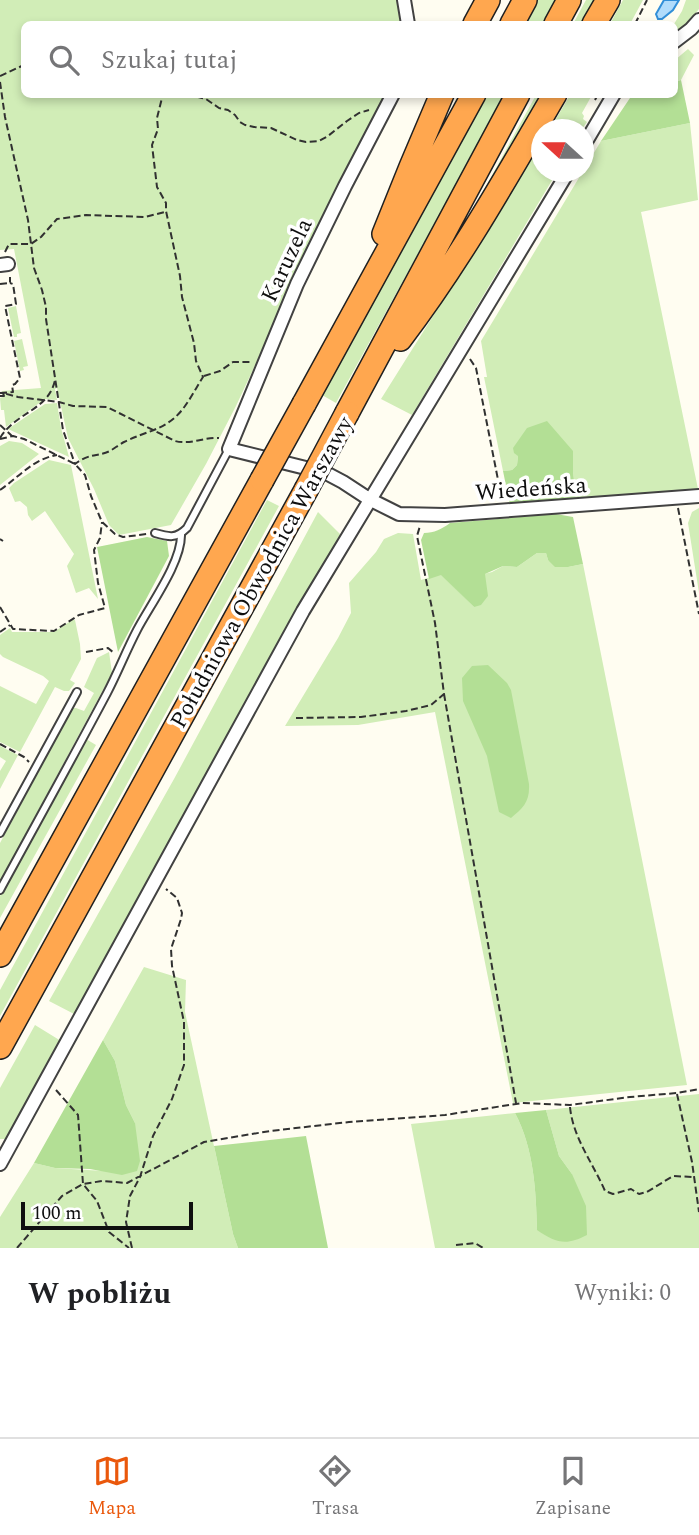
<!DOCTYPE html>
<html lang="pl">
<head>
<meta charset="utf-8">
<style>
	body { margin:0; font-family:Spectral,serif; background:#f6f6f6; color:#202124 }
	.compass { position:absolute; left:531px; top:119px; width:63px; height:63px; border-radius:50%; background:#fff; box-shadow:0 4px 10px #0003; rotate:291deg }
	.scale { position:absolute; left:21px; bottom:18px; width:172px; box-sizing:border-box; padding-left:7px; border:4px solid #0f0f0f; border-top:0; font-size:19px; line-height:24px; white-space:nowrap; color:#0f0f0f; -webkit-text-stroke:5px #fff; paint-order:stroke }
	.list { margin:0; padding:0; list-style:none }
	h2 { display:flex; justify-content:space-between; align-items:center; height:91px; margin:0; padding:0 28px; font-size:30px }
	h2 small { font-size:23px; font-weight:400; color:#757577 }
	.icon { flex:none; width:38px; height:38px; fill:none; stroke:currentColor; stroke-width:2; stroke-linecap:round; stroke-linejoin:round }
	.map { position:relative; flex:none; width:699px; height:1248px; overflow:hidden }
	.search { position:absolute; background:#fff; box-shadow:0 4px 10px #0003; left:21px; right:21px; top:21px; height:77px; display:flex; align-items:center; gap:18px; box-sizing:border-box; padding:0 24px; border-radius:10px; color:#757577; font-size:26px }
	.sheet { height:189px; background:#fff }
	nav { display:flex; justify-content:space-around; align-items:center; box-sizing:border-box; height:98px; border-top:2px solid #e0e0e0; background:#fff; font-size:19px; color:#757577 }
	nav a { display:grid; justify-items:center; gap:4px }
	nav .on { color:#ea580c }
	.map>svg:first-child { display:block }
	.green { fill:#d1edb7 }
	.forest { fill:#b3df95 }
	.water { fill:#b1dcfb; stroke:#328fd8; stroke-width:2 }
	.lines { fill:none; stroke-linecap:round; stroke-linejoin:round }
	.service-casing { stroke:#424242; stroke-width:10 }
	.minor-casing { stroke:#424242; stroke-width:16 }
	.motorway-casing { stroke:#202020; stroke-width:26 }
	.path { stroke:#313131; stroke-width:2; stroke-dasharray:7 3.5; stroke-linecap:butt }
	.service { stroke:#fff; stroke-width:6 }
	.minor { stroke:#fff; stroke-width:12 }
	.motorway { stroke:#ffa74f; stroke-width:23 }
	.motorway-bridge-casing { stroke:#202020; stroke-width:26; stroke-linecap:butt }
	.motorway-bridge { stroke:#ffa74f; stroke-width:23 }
	.labels { text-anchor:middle; stroke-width:7; stroke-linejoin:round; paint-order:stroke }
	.street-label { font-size:23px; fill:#0f0f0f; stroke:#fff }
</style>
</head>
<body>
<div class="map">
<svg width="699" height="1248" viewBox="0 0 699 1248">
	<rect width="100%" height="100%" fill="#fffdf1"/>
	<!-- green -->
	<path class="green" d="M0,0H398L403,24H24V94L387,95L339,186L236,406L206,464L171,525L119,535L109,525L94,489L68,438L57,388L55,389L57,400L45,399L6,427L4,410H1L0,398L3,397L2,391L41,388L14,249L0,250Z
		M537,0H556L543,24H524Z
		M586,0H600L586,24H573Z
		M623,0H643L630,24H610Z
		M686,0H699V9L685,26L675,35L674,24L682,11Z
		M688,49L694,55L681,80L675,82V60Z
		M486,95H505L336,403L322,395Z
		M536,95H547L473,210Z
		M570,95H592L582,113L584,116L583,119L587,122L582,129H550Z
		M690,123L698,200L641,212L698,489L576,499L573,471V451L518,456L517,465L512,470L503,471L484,377H487L481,341L601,141Z
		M541,144L542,172H557L412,415L381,399Z
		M16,306L21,333L17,334V337H14L8,308Z
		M22,339L28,366L23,367L24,370L20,371L14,341Z
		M57,403L61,428L69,457L8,429L45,404Z
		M9,441L22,443L39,454L0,485V446Z
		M49,460L71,465L98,599L89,588L76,593L67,566L74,554L45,511L32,521L28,515L27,507L20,501L15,502L9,488L14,483Z
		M267,500L279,506L0,1016V990Z
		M699,508V593L688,523L692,512Z
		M318,512L341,535L281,637L76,1015L49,1001L174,779Z
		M398,533L413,534L421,580L441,574L474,607L484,574L492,572L503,566L517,567L537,553H546L548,560L568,567L583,564L687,1085L513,1103L435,712L358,725L285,726L338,638L351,613L349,583L376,552L384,539Z
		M72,620H75L80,644L81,659L70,680L75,683L69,691H64L55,687L20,752L0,742V686L36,704L49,681L43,676L3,657L0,654V635L10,628L12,632H54Z
		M109,652L112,673L0,882V843L73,708H76L84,711L94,693L84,687L97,658Z
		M86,739L96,745L0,918V896Z
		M0,746L18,755L0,789V771L6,761L0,757Z
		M144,967L186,980L185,1012L233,1234L238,1248H0V1217L34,1163L55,1168L104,1171L135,1123L126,1105L115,1061L103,1040Z
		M35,1025L61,1041L10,1135L5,1139H0V1088Z
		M699,1094V1248H435L411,1124L515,1113C534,1149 536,1191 537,1230L572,1174L559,1156L546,1110Z"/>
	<!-- forest -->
	<path class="forest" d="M681,80L690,123L601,141L632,95L674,94L675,82Z
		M547,421L573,451V471L576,499L510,505L503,471L512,470L517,465L518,456L514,453L513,448L527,428Z
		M556,514L573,517L583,564L568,567H555L548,560L546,553H537L517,567L503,566L485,574L488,596L481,605L474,607L441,575L429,579L421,540L424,533C434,533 442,529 450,523Z
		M147,537L167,541L169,556L118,652L97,547Z
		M488,665L507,683L511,690L529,784C530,802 523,808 511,818L499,812L487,756L463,701L462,678L472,666Z
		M103,1040L115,1061L126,1105L135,1123L140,1161L137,1171L122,1175L90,1169L55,1168L34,1163Z
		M546,1110L559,1156L572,1174L586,1206L587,1235C566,1246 556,1243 537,1230C536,1191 534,1149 515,1113Z
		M306,1136L328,1248H238L233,1234L214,1146Z"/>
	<!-- water -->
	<path class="water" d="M664,0H679L673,10L662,19H658L656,14Z"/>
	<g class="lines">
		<defs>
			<path id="service" d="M155,533C169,537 176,539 187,528L229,449
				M0,833L77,692
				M0,890C36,824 72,759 107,693C118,672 126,651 137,630C150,605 182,562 181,534"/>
			<path id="minor" d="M404,0L408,24
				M674,42L691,29L699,20
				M393,94L345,186L297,284L229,449L326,473L343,482L369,499L399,514L445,515L699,496
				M584,145L614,94
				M0,265L8,264
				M0,1164L303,611L568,172"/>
			<path id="motorway" d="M475,24L488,0
				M512,24L525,0
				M556,24L569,0
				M594,24L608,0
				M384,234L411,167L442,94
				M400,339C458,263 506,178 555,94
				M304,404L474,94
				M347,413L518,94
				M0,955L262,480
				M0,1047L306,490"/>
		</defs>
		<!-- service casing -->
		<use href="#service" class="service-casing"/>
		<!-- minor casing -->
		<use href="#minor" class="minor-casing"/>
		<!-- motorway casing -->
		<use href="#motorway" class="motorway-casing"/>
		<!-- path -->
		<path class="path" d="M635,24L647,0
			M0,76L24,65
			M0,82L5,117L28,220L34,268L42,290L46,307V319L63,430L75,464C89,453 97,457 110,451C115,448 120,444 124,442C146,431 166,430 182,410C190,400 196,388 203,377L196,361L194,343L182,297L180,276L166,211V203L157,187L152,145L158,129L157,118L163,94
			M186,94L206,99L219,108L228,110L235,115L240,122L245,125L254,127L271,128L297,140L306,142L319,141L328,136L347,121L359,113L369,110
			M595,100L598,94
			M5,252L9,244H31L41,237L57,219L86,215L145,217L165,212
			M0,284L10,283V277
			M470,359L476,368L502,500
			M204,376L220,371L233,362H250
			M0,393L13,392L12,385L15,384L20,378L5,306L16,304L13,284L10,283
			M0,396H4L3,393L18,397L59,402L73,406L107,407L175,441C191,445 204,437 219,438
			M0,425L12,436
			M0,438C16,412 49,410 55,380
			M0,439L13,436L24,439L75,464L85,475L91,496L102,522L115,534L123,537L147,534
			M0,490C19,477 33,459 57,455
			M678,508L699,614
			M0,539L3,541
			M0,607L13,629L54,631L79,615L105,608L98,583L94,550L100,538L102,522
			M0,632L10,625
			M86,652L108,648L114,653
			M444,694L516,1103
			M296,718L361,717L406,711L431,705L444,694L435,623L417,536L420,526
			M0,744L24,757L29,762
			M56,1090L78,1115L83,1184L97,1201L109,1232L129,1248
			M677,1094L692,1162L699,1212
			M570,1107C573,1138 593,1163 605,1191L613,1194L631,1189L639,1194L647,1192L673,1176L693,1177
			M456,1245L475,1243L483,1248
			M17,1248L62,1196L83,1184L102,1181L127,1183L204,1142L270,1131L349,1122L445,1115L522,1103L570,1105L630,1097L677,1093L699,1089
			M132,1248L126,1222L130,1196L140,1177L153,1136L172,1099L184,1065V1022L172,966L171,949L181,919L182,913L177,898L166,889"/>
		<!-- service -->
		<use href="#service" class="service"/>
		<!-- minor -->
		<use href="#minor" class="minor"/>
		<!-- motorway -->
		<use href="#motorway" class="motorway"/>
		<defs>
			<path id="motorway-bridge" d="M262,480L304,404
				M306,490L347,413"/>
		</defs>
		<!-- motorway-bridge casing -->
		<use href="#motorway-bridge" class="motorway-bridge-casing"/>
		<!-- motorway-bridge -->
		<use href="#motorway-bridge" class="motorway-bridge"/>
	</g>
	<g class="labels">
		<!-- street labels -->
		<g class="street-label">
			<text transform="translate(286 260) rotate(-65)" y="8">Karuzela</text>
			<text transform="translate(531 488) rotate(-4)" y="8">Wiedeńska</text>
			<text transform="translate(261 572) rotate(-61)" y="8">Południowa Obwodnica Warszawy</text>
		</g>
	</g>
</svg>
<svg class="compass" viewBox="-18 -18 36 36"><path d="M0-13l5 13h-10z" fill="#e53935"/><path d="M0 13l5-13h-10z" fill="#757577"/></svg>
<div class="scale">100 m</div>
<div class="search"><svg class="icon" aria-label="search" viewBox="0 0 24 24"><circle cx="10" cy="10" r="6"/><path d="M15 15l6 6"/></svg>Szukaj tutaj</div>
</div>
<section class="sheet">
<h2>W pobliżu<small>Wyniki: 0</small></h2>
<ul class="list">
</ul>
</section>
<nav>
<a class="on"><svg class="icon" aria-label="map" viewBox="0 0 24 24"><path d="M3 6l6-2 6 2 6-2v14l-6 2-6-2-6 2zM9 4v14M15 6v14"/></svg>Mapa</a>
<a><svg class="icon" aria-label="directions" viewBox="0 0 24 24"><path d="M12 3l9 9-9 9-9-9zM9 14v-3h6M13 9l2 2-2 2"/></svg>Trasa</a>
<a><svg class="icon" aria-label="saved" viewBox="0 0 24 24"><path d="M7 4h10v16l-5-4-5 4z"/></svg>Zapisane</a>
</nav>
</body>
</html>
